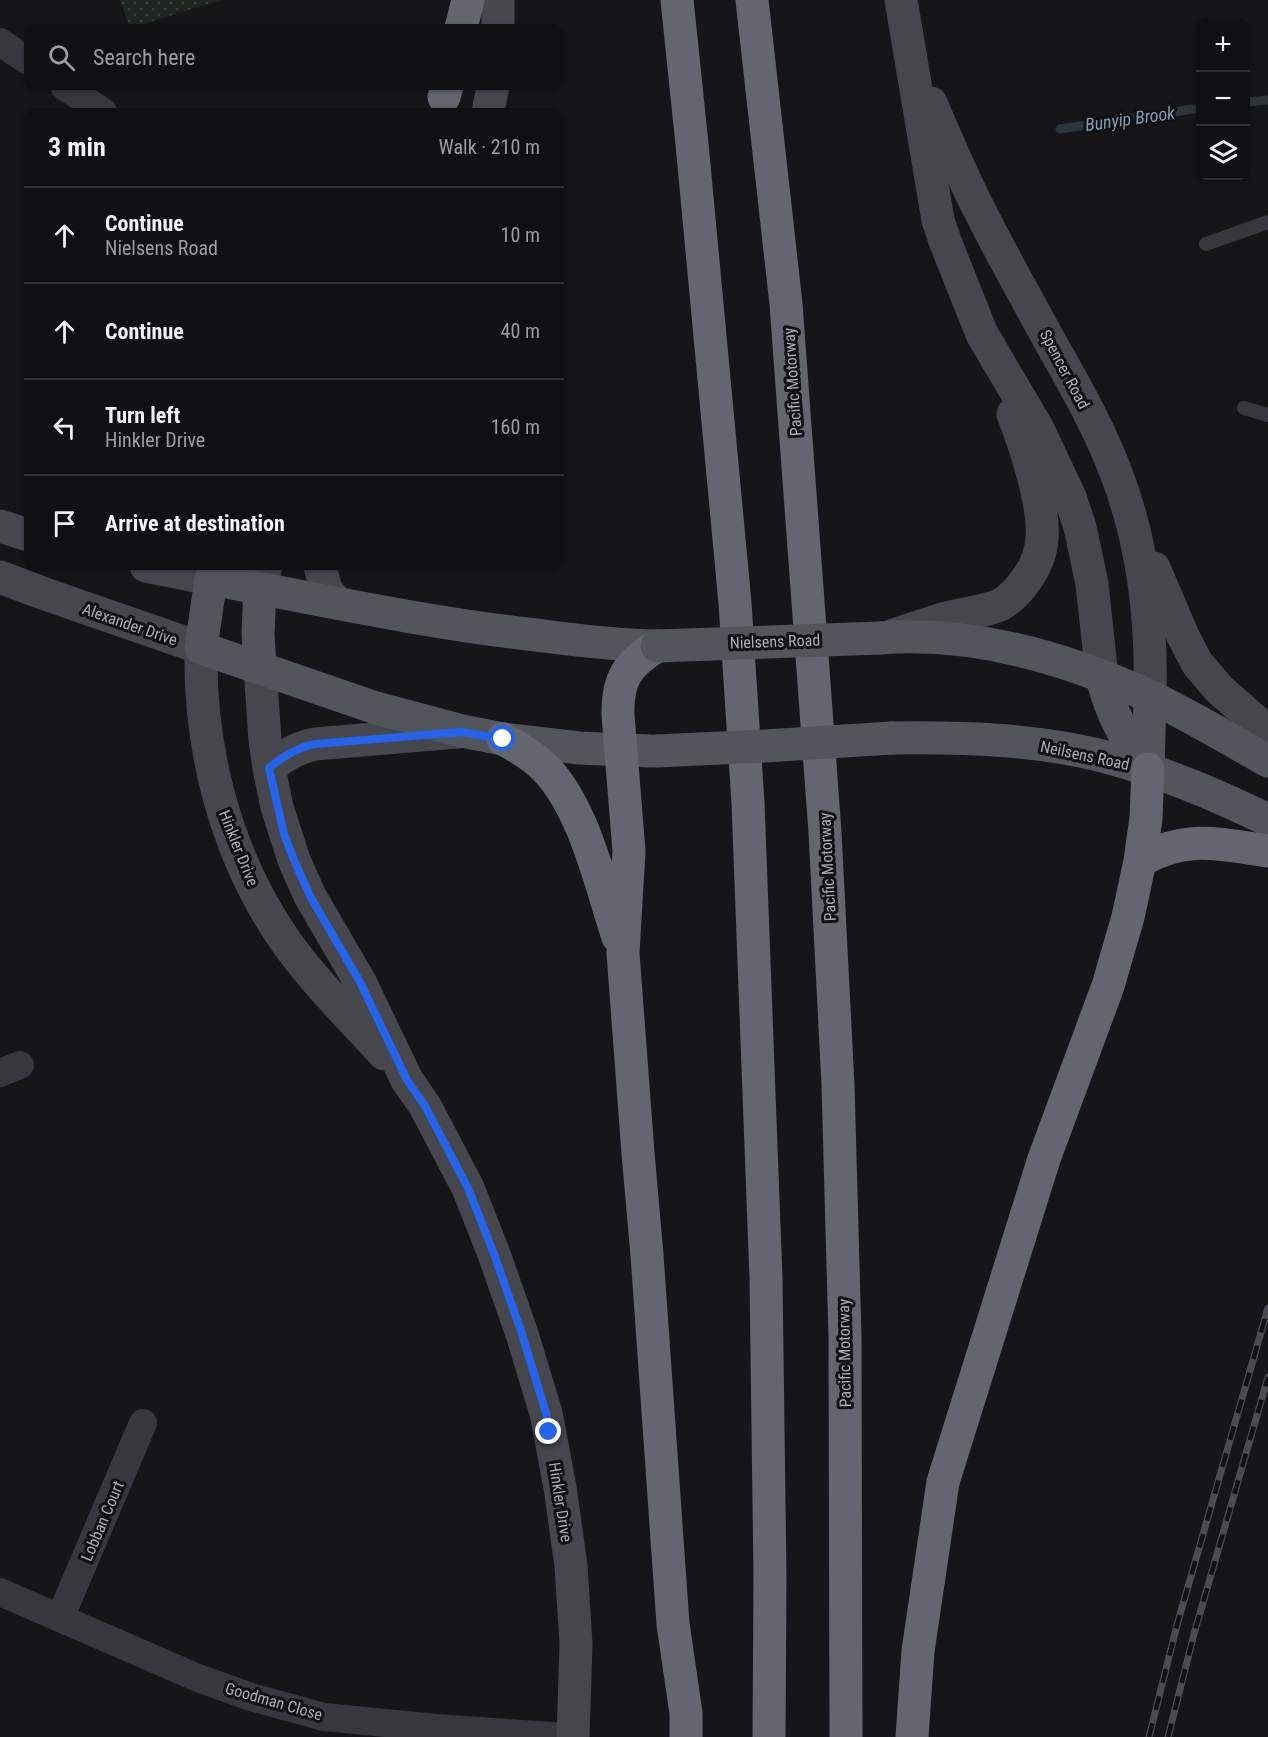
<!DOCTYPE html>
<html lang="en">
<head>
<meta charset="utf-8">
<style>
	body { margin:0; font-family:"Roboto Condensed",sans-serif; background:#19191b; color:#f1f3f6 }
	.controls { position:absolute; right:18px; top:18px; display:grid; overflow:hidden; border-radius:12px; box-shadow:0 2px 4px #0004 }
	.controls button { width:54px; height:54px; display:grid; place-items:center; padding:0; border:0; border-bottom:2px solid #303032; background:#101012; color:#f1f3f6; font:30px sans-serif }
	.stop { position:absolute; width:18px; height:18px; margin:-14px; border:4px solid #2563eb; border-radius:50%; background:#fff }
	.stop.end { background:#2563eb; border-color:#fff; box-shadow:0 2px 6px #0008 }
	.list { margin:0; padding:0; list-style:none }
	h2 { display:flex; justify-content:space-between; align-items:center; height:78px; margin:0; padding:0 24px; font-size:26px }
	h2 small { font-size:20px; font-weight:400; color:#9c9d9f }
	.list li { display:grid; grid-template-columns:39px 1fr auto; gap:18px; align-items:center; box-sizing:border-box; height:96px; padding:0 24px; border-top:2px solid #303032 }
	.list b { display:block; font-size:22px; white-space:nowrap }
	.list p { margin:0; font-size:20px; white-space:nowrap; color:#9c9d9f }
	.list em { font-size:20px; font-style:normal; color:#9c9d9f }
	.icon { flex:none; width:33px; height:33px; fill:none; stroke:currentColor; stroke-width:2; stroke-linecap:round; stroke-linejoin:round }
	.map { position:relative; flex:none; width:1268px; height:1737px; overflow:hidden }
	.search { position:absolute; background:#101012; box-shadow:0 2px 4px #0004; left:24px; top:24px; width:540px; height:66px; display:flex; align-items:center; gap:15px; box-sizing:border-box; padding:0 21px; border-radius:12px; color:#9c9d9f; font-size:22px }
	.panel { position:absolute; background:#101012; box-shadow:0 2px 4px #0004; left:24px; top:108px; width:540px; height:462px; border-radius:12px }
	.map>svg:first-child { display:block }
	.grass { fill:url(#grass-dots) }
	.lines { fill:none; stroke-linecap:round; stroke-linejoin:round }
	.stream { stroke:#2c353c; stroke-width:9 }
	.lane { stroke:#37383d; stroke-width:14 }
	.street { stroke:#37383d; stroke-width:28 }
	.secondary { stroke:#45474d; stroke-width:33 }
	.primary { stroke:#53555c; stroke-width:33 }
	.highway { stroke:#63666e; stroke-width:33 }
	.rail-casing { stroke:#4a4c52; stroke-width:7 }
	.rail { stroke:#111113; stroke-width:4.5; stroke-dasharray:14; stroke-linecap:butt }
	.primary-bridge { stroke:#53555c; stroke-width:33 }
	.route { stroke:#2563eb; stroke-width:8 }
	.labels { text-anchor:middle; stroke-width:6; stroke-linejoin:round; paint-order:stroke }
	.street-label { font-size:16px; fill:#a8adb8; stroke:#111113 }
	.water-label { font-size:18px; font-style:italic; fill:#7f9bb3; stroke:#111113 }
</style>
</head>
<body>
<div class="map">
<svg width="1268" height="1737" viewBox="0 0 1268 1737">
	<defs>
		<pattern id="grass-dots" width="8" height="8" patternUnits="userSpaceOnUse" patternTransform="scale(1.5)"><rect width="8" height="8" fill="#1e261f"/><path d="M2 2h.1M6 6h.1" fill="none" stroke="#3c433d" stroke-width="1.8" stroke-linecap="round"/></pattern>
	</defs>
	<rect width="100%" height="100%" fill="#161618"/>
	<!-- grass -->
	<path class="grass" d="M120,0H221L130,28Z"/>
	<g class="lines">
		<!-- stream -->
		<path class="stream" d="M1246,102L1268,100
			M1060,129L1200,108"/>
		<!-- lane -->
		<path class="lane" d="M1206,244L1268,222
			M1244,408L1268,415"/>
		<!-- street -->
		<path class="street" d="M0,42L28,61
			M64,86L103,112
			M0,1073L20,1065
			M0,1592L198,1678L251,1697L324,1717L436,1728L567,1737
			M60,1618L143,1423"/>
		<!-- secondary -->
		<path class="secondary" d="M901,0L938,220L945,241L982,334L1038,429L1070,497L1080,527L1092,584L1102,677
			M498,28V0
			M931,103C947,141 963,179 982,215C1001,253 1022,290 1042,327C1069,376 1099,425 1118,478C1144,548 1152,622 1150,697
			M488,112L493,86
			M0,526L28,535
			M146,566L211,579L214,566
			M320,566L326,590L337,603
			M1154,568L1183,636L1197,663L1219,689L1268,732
			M0,577L45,594L201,648C199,748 225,850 280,933C309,977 349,1015 384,1054
			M260,589L266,566
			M894,635C912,629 929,623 947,618C964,613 983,612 1000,605C1011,599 1019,590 1026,580C1035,568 1041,554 1042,538C1045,506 1025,445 1013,414
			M260,668L265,740L269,768L277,807L294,860L310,896L360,982L407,1080L425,1106L468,1188L494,1254L522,1334L546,1413L560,1487L571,1566L576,1644L573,1737
			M269,768C284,756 296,748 315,744L457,732"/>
		<!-- primary -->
		<path class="primary" d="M880,638C972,631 1067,658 1151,697C1191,716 1229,739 1268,761
			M260,668L258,633L260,589
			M1102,677C1112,717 1124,736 1148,769
			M892,738C964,737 1040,739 1110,758C1165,773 1217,795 1268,820
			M650,751L579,748L503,739L462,731L376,708L201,648L211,579C322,600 432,624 544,636C581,641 619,645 657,646
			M1148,769L1150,697"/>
		<!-- highway -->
		<path class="highway" d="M677,0L692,144L735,603L748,803L766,1278L770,1577L769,1737
			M752,0L786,304L825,832L838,1085L845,1337L846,1737
			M461,28L468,0
			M444,97L447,86
			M657,646C627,664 617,680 618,715L629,851L623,953L638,1153L647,1255L673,1624L686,1713V1737
			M503,739C518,747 533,756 545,768C584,807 601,886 618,937
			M1140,861C1185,834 1219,844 1268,851
			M912,1737L918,1651L943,1482L1044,1159L1108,986L1128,917L1140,861L1146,818L1148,769"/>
		<defs>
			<path id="rail" d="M1149,1737L1177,1625L1268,1308
				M1168,1737L1194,1634L1268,1377"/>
		</defs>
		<!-- rail casing -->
		<use href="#rail" class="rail-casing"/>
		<!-- rail -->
		<use href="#rail" class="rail"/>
		<!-- primary-bridge -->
		<path class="primary-bridge" d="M657,646L880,638
			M656,751L765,746L892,738"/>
	</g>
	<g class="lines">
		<!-- route -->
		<path class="route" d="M503,739L462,732L315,744C296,748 284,756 269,768L284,834L294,860L310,896L360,982L407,1080L425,1106L468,1188L494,1254L522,1334L546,1413L549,1432"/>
	</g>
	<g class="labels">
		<!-- street labels -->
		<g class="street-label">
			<text transform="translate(1065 369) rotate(62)" y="6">Spencer Road</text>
			<text transform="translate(792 382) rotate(-94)" y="6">Pacific Motorway</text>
			<text transform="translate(130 624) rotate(19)" y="6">Alexander Drive</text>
			<text transform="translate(775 641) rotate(-2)" y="6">Nielsens Road</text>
			<text transform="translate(1085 755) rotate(12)" y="6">Neilsens Road</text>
			<text transform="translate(239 848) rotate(68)" y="6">Hinkler Drive</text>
			<text transform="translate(827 867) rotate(-93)" y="6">Pacific Motorway</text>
			<text transform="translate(844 1353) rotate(-91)" y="6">Pacific Motorway</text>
			<text transform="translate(561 1502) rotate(81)" y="6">Hinkler Drive</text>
			<text transform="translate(102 1521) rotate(-67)" y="6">Lobban Court</text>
			<text transform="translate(274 1701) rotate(16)" y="6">Goodman Close</text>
		</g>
		<!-- water labels -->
		<g class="water-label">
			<text transform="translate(1130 119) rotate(-8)" y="6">Bunyip Brook</text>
		</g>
	</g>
</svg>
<div class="controls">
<button>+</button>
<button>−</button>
<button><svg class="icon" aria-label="layers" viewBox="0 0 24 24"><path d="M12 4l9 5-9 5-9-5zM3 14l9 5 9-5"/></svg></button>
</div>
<div class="stop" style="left:503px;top:739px"></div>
<div class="stop end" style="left:549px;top:1432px"></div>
<div class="search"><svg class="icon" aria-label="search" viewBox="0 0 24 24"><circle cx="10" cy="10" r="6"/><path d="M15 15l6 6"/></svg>Search here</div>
<section class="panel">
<h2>3 min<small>Walk · 210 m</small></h2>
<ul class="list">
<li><svg class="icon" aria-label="ahead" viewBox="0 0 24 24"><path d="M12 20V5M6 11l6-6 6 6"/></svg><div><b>Continue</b><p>Nielsens Road</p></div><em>10 m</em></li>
<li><svg class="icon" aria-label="ahead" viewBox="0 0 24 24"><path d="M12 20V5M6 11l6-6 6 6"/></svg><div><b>Continue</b></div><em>40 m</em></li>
<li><svg class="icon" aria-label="left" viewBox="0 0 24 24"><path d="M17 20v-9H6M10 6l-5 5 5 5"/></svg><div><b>Turn left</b><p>Hinkler Drive</p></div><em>160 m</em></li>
<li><svg class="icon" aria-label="arrive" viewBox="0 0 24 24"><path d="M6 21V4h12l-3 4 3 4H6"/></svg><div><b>Arrive at destination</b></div></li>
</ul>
</section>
</div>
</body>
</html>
